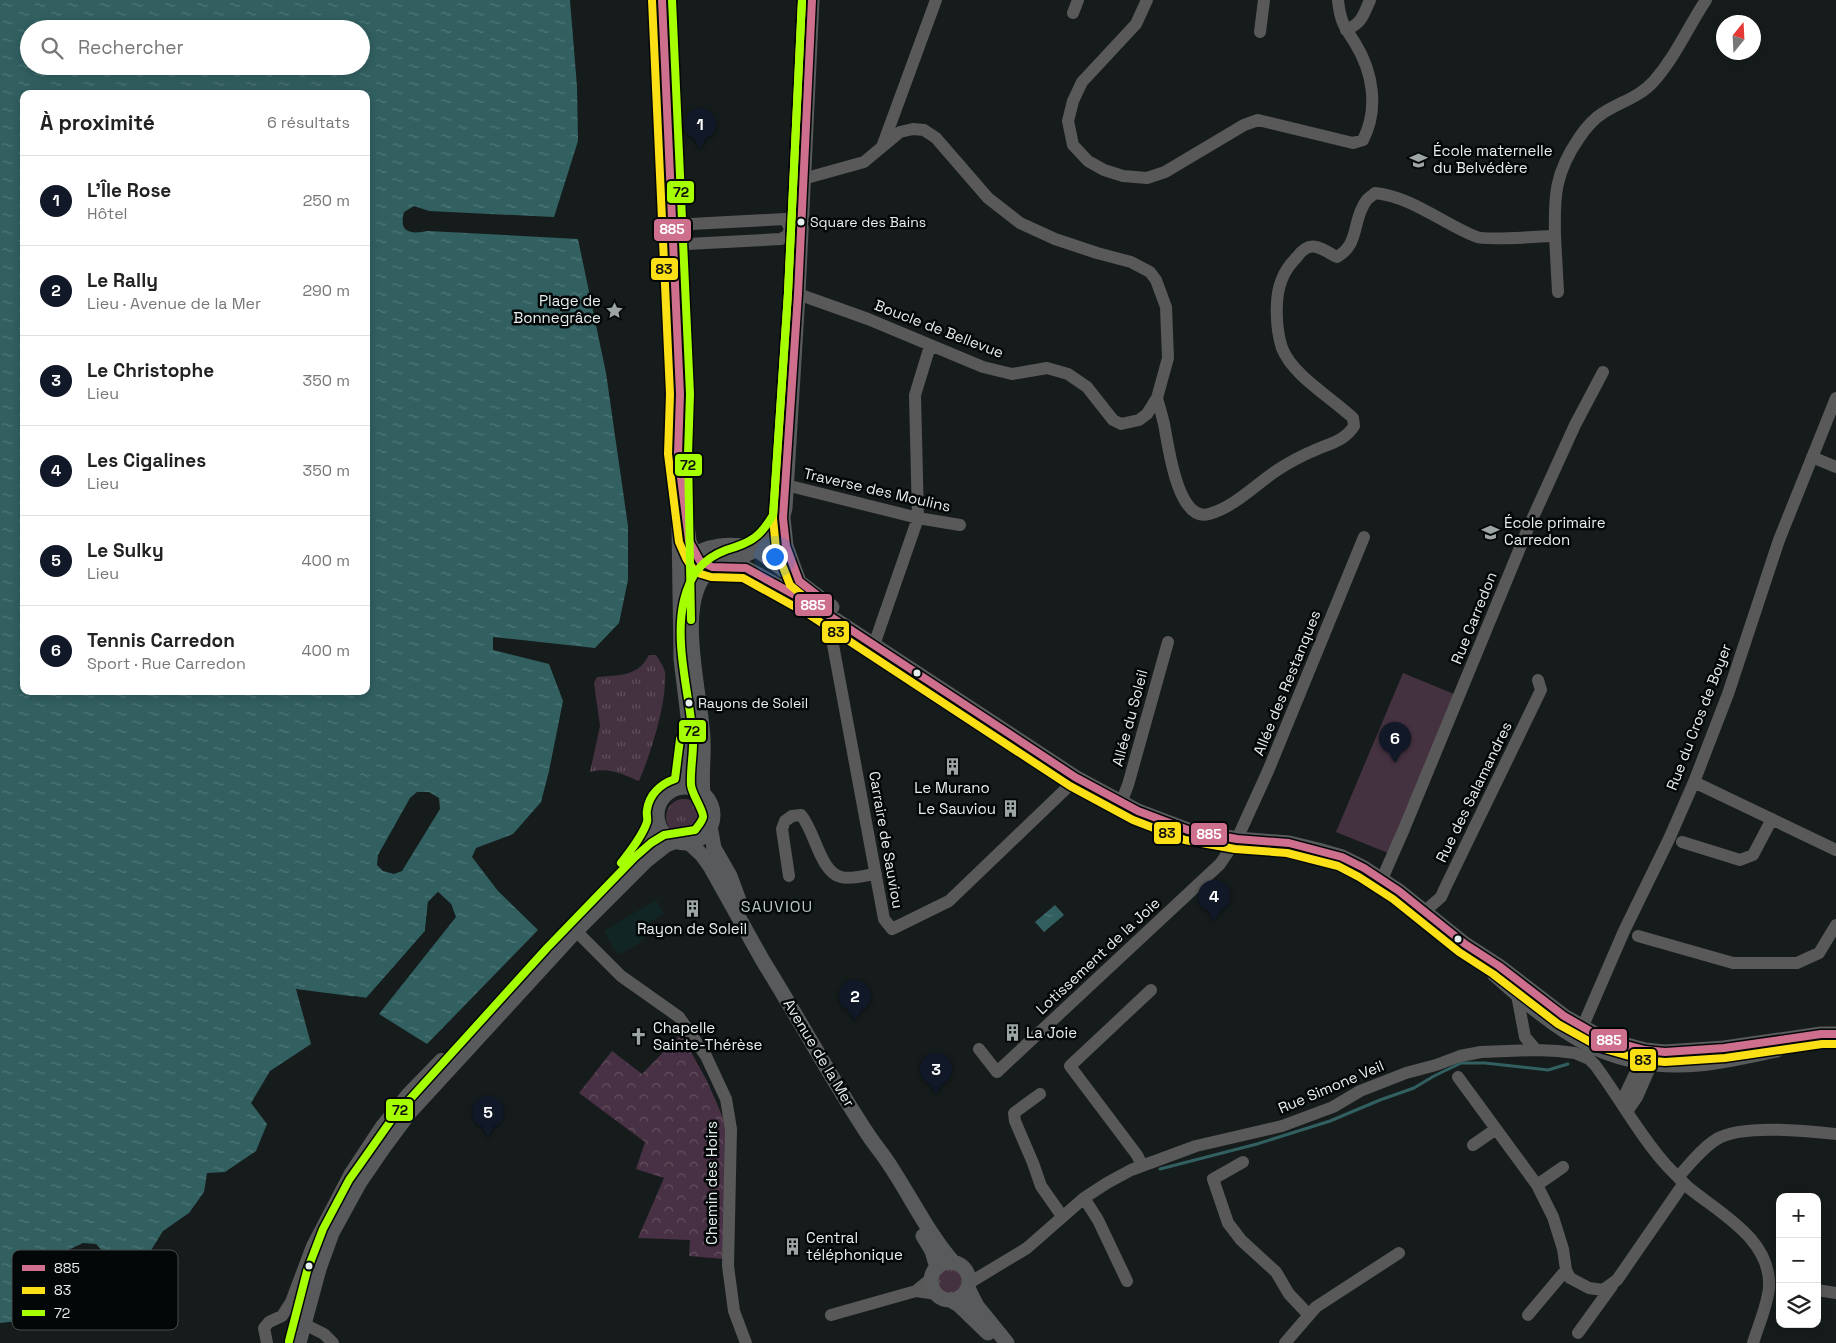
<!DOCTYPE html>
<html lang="fr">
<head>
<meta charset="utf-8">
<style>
	body { margin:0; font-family:"Space Grotesk",sans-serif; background:#f2f2f2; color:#222 }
	.controls { position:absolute; right:15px; bottom:15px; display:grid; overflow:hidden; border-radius:10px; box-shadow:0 2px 12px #0003 }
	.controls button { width:45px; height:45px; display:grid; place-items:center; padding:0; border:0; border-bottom:1px solid #e0e0e0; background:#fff; color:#222; font:25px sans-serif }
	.compass { position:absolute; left:1716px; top:15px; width:45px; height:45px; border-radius:50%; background:#fff; box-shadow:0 2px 12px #0003; rotate:18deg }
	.you { position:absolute; left:774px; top:556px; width:18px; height:18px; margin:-12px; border:4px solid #fff; border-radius:50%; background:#1a73e8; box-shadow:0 0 0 8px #1a73e833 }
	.badge { display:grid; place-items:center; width:32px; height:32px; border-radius:50%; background:#111827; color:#fff; font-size:16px; font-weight:700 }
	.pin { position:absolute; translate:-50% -41px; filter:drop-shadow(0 1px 2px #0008) }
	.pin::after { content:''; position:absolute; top:26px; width:18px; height:15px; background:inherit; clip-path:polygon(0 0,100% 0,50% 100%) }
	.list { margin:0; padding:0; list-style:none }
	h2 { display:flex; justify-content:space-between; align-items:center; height:65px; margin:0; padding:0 20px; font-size:21px }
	h2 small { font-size:16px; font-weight:400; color:#767676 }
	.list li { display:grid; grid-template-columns:32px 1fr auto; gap:15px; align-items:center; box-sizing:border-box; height:90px; padding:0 20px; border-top:1px solid #e0e0e0 }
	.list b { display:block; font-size:19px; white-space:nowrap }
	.list p { margin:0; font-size:16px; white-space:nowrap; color:#767676 }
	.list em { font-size:16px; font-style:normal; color:#767676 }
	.icon { flex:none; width:28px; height:28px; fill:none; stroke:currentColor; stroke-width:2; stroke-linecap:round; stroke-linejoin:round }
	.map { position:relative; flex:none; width:1836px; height:1343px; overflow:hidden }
	.search { position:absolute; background:#fff; box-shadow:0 2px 12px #0003; left:20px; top:20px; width:350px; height:55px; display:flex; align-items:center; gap:12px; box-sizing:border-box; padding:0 18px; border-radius:28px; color:#767676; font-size:19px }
	.panel { position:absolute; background:#fff; box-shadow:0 2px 12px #0003; left:20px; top:90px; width:350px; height:605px; border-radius:10px }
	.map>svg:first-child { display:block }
	.built { fill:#122525 }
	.grass { fill:url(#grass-tufts) }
	.forest { fill:url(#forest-crowns) }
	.garden { fill:#453241 }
	.water { fill:url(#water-ripples); fill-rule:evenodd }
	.pier { fill:#161c1c }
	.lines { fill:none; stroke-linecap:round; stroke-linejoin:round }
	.stream { stroke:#326061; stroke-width:3 }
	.minor { stroke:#59595a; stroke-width:12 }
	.major { stroke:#595a5c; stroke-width:15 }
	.bus-1-casing { stroke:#040708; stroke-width:11 }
	.bus-2-casing { stroke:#040708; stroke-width:11 }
	.bus-3-casing { stroke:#040708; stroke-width:11 }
	.bus-1 { stroke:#cd6f8d; stroke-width:8 }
	.bus-2 { stroke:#fce016; stroke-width:8 }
	.bus-3 { stroke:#a6ff00; stroke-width:8 }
	.bus-dot { fill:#e6eeee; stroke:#040708; stroke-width:2 }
	.labels { text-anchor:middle; stroke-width:5; stroke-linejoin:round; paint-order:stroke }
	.bus-label { font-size:14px; fill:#e6eeee; stroke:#040708; text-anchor:start }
	.poi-label { font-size:15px; fill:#e6eeee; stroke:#040708; text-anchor:start }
	.street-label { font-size:15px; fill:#e6eeee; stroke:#040708 }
	.neighbourhood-label { font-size:16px; letter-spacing:1px; fill:#b6c4c5; stroke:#040708 }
	.key { fill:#040708; stroke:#484c4d; stroke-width:1 }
	.key-label { font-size:14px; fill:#e6eeee }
	.line-badge { stroke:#040708; stroke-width:2 }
	.badge-label { font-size:14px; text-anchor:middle; font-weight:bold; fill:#fff }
	.pale-badge-label { font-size:14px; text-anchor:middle; font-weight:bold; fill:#111 }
</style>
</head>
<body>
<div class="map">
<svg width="1836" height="1343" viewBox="0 0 1836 1343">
	<defs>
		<pattern id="grass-tufts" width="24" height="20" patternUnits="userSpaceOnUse" patternTransform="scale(1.25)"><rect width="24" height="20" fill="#453241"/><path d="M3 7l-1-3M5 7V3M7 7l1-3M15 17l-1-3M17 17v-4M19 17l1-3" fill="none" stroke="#60505d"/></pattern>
		<pattern id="forest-crowns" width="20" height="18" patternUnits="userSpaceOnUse" patternTransform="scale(1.25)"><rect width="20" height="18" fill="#483144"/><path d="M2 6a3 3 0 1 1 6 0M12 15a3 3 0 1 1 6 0" fill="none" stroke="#624f5f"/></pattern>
		<pattern id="water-ripples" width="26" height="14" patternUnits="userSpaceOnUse" patternTransform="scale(1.25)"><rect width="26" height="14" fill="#326061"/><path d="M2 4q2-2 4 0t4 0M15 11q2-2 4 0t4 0" fill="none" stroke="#507778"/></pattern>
	</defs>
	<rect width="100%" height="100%" fill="#161c1c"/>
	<!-- built -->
	<path class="built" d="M656,900L664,914L641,927L646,938L636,945L618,955L615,950H614L604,931Z"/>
	<!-- grass -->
	<path class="grass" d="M649,655H656C659,660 664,667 665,672C667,703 651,753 639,781C622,774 609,767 590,772L600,726L594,683L597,677C619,675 638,677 649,655Z
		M666 817a18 18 0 1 1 36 0a18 18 0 1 1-36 0Z
		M947,1262C959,1264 965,1266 969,1277C968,1282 967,1289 964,1293C955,1307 936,1296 932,1284L942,1264Z"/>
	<!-- forest -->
	<path class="forest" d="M681,1034L707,1081L725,1122L724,1259L689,1256L690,1240L638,1238L664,1178L636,1169L645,1142L579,1093L612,1051L642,1074Z"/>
	<!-- garden -->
	<path class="garden" d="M1403,673L1454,694L1388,853L1336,832Z"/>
	<!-- water -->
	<path class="water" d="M0,0H570L577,87L578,141L554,217L429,211L414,206L404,212C398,234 412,234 428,231L578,239L606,373L628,526V580L619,623L595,648L493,637V650L549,664L563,701L549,771L541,802L513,834L476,848L472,857L498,891L538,930L427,1044L379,1014L456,917L451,904L438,892L428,902L425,931L366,998L296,989L311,1044L270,1071L251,1103L267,1124L256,1151L225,1172L207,1173L204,1192L189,1213L163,1231L143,1263L123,1273L96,1244L83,1243L66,1251L47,1264L61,1289L27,1320L0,1323ZM29,29H361V66H29ZM24,94H366V691H24Z
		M1055,905L1064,915L1044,932L1035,922Z"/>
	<!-- pier -->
	<path class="pier" d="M417,792H429L439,798L440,809L402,871L394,874L383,871L377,865L378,855L410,798Z
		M438,892L451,904L453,909L451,911L449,906L438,895L431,903L427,933L368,1000L355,999L354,996L367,998L425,931L428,902Z"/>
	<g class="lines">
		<!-- stream -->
		<path class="stream" d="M1160,1169L1257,1144L1330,1121L1380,1100L1414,1088L1434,1076L1461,1063H1485L1548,1070L1568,1064"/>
		<!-- minor -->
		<path class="minor" d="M1147,0L1136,24L1082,82L1073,101L1068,121L1073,145L1088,161L1104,170L1123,176L1147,178L1165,172L1244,125L1258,120L1353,143L1363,140C1379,109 1373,72 1355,43C1344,26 1340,21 1338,0
			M1073,13L1078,0
			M1346,30C1362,23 1363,16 1370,0
			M1260,32L1264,0
			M882,147L936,0
			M785,219L790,228L788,235L781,239L687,244L674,235L682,227L691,224Z
			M1555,236L1558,292
			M798,294L868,319L983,367L1012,374L1047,368L1068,374L1087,387L1113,420L1121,424L1139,420L1147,414L1157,398L1168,358L1166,307L1156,280L1150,272L1131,262L1097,253L1055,239L1020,223L988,198L936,138L924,130L913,129L900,132L864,162L803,179
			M1157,398C1159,406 1162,415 1164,424C1168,443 1177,523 1209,514C1235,507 1257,483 1279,469C1290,462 1301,456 1313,451C1328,444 1345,441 1354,426L1353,418C1331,397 1293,376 1282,348C1276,330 1274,297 1282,279C1285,271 1291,263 1297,257C1301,251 1308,245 1316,247C1322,248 1331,254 1337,257C1360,244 1352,220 1366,201C1368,198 1372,196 1375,193C1413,197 1443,224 1477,237C1488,241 1540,236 1555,236C1554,195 1555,173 1579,138C1585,129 1593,119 1603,113C1620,102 1640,97 1654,81C1676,56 1688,27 1706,0
			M1812,457L1836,467
			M786,485L918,518L960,525
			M814,605L831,634L884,919L892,929L949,901L1072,783L1075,777
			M875,642L918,518L915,395L930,346
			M1694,782L1836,850
			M1121,803L1128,785L1168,642
			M1682,842L1740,860L1753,855L1772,819
			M789,876L782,829L785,821L792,816L801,815C815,831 820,872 841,877C851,880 866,875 876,874
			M1382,879L1404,829L1529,526L1575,425L1603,372
			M1425,911L1441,897L1445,888L1541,690L1538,680
			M576,931L621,976L679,1017L706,1056L726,1099L731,1129L728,1266L734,1311L746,1343
			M1638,936L1733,963H1797L1819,953L1836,925
			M1517,995L1525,1037L1536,1050
			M1579,1035L1624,931L1669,839L1694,782L1728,694L1779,540L1836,398
			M979,1049L997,1072L1220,864L1237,839L1268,771L1364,537
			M1458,1077L1537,1185L1553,1217L1563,1249L1566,1270L1570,1278L1589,1288L1603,1290L1617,1280L1684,1183
			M1040,1094L1014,1113L1015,1121L1033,1163L1041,1186L1062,1216
			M1622,1101L1640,1063L1648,1058
			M1628,1110L1637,1097L1651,1065L1645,1057
			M1473,1145L1496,1129
			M1243,1162L1213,1179L1228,1223L1241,1240L1276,1272L1289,1294L1308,1314
			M1142,1165L1137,1155L1070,1066L1151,990
			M1678,1177C1690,1164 1702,1148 1717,1139C1742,1124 1807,1131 1836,1134
			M1537,1185L1563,1167
			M1084,1198L1098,1220L1127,1281
			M969,1283L1027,1248L1084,1198L1107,1183L1131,1170L1196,1146L1282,1126L1333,1107L1360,1091L1406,1073L1436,1065L1460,1056L1481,1052L1536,1050L1558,1051L1575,1053L1589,1059L1595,1065C1619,1097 1641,1138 1668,1167C1675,1174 1682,1182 1689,1188C1721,1214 1772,1240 1769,1288C1767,1307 1758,1326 1753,1343
			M1817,1290L1836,1293
			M916,1291L937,1294
			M831,1315L916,1291L932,1278
			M1528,1315L1566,1270
			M304,1324L324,1334L333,1343
			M1578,1333L1612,1286
			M267,1343L264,1328L269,1322L282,1316L291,1302L312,1246L350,1173L381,1126L407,1094L441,1059L457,1062
			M1285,1343L1316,1307L1399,1253"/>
		<!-- major -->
		<path class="major" d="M662,0L680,394L678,463
			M678,454L689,541C703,581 717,561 746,568L813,605L1075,777L1138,811L1188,830L1237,839L1289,843L1318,850L1342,857L1364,868L1399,891L1465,944L1499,966L1564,1016L1604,1039L1645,1050L1665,1052L1724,1048L1821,1034H1836
			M783,518L786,546L798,579
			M679,526L681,659L691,741L690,756L684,782L685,787
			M687,560C706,544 733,542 756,549L832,607
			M657 815a28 28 0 1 1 56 0a28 28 0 1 1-56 0Z
			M703,794C701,775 704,759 703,740C702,698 676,610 705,575C716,562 730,561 745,555C765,547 781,529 785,508L798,294L812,0
			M710,826L714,848L730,876L740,903
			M688,842L702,855L710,866L763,961C798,1017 829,1075 865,1130C873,1143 883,1154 891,1167C912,1199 928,1233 953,1262
			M632,865L650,839L658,823
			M1494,974C1559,1032 1608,1072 1699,1064C1725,1062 1752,1055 1777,1050
			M923,1236L932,1251L937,1268
			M931 1281a19 19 0 1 1 38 0a19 19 0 1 1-38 0Z
			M968,1288L977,1306L1007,1343
			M950,1300L959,1305L988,1333
			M299,1343L319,1269L332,1233L360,1182L384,1147L410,1112L576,931L647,860L666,845L677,841"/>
		<defs>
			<path id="bus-1" d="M662,0L680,394L678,454L689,541L700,561L712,567L746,568L813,605L1075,777L1138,811L1188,830L1237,839L1289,843L1342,857L1364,868L1399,891L1465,944L1499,966L1564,1016L1604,1039L1645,1050L1665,1052L1724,1048L1821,1034H1836
				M812,0L798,294L783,518L786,546L799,581L826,602"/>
			<path id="bus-2" d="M652,0L670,394L668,454L679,542L686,558L693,569L701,574L711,577L743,578L808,614L1070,786L1133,820L1185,840L1235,849L1287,853L1338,866L1359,877L1393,899L1459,952L1493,974L1558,1024L1601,1048L1643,1060L1665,1062L1725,1058L1822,1044H1836
				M802,0L788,293L773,518L776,549L790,585L820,610"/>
			<path id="bus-3" d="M672,0L690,394L688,454L691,620
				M621,863C630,851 642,837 647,822C648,819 646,814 647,810C649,795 660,784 675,779L680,739
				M289,1341L307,1271L323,1229L349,1180L392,1119L547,948L635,857L651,843L664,835L695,830C698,826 702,822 703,817C704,811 692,795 691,785C690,769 694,752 693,736C689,693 674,642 684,600C690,575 702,559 726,550C736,547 746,544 754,538C763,532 768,523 773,515L788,293L802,0"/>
		</defs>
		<!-- bus-1 casing -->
		<use href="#bus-1" class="bus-1-casing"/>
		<!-- bus-2 casing -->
		<use href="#bus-2" class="bus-2-casing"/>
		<!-- bus-3 casing -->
		<use href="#bus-3" class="bus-3-casing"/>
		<!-- bus-1 -->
		<use href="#bus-1" class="bus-1"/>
		<!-- bus-2 -->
		<use href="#bus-2" class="bus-2"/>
		<!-- bus-3 -->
		<use href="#bus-3" class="bus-3"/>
	</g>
	<!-- icons -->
	<defs>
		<symbol id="school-bare" viewBox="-9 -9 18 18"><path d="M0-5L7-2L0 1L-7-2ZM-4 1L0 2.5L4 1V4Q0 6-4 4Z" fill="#9da4a4" stroke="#040708" stroke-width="2.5" paint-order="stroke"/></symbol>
		<symbol id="sight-bare" viewBox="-9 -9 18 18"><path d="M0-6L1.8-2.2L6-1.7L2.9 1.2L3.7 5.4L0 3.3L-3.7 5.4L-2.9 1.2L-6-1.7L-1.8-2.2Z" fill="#9da4a4" stroke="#040708" stroke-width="2.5" paint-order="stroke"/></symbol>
		<symbol id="building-bare" viewBox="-9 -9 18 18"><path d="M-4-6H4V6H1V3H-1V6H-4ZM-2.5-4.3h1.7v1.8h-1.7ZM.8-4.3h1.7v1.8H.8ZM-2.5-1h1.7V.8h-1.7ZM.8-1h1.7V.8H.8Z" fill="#9da4a4" stroke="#040708" stroke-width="2.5" paint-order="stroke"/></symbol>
		<symbol id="church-bare" viewBox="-9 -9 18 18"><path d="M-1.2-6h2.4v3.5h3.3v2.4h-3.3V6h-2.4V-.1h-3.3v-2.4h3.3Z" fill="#9da4a4" stroke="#040708" stroke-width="2.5" paint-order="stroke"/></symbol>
	</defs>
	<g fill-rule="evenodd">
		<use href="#school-bare" x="1406" y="148" width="25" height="25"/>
		<use href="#sight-bare" x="602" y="298" width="25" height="25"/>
		<use href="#school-bare" x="1478" y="520" width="25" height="25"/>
		<use href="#building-bare" x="940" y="754" width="25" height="25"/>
		<use href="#building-bare" x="998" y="796" width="25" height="25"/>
		<use href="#building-bare" x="680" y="896" width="25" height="25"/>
		<use href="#building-bare" x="1000" y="1020" width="25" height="25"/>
		<use href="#church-bare" x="626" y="1024" width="25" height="25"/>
		<use href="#building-bare" x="780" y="1234" width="25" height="25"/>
	</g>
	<!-- markers -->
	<g class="bus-dot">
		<circle cx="801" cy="222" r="4.5"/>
		<circle cx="917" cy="673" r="4.5"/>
		<circle cx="689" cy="703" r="4.5"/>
		<circle cx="1458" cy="939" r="4.5"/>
		<circle cx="309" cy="1266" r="4.5"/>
	</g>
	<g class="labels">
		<!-- bus labels -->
		<g class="bus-label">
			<text x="810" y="227">Square des Bains</text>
			<text x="698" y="708">Rayons de Soleil</text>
		</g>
		<!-- poi labels -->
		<g class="poi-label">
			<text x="1433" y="156">École maternelle<tspan x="1433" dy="17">du Belvédère</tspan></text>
			<text x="601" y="306" text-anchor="end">Plage de<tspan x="601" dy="17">Bonnegrâce</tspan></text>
			<text x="1504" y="528">École primaire<tspan x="1504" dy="17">Carredon</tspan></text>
			<text x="952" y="793" text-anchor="middle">Le Murano</text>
			<text x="996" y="814" text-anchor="end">Le Sauviou</text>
			<text x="692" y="934" text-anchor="middle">Rayon de Soleil</text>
			<text x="653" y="1033">Chapelle<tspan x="653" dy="17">Sainte-Thérèse</tspan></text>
			<text x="1026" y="1038">La Joie</text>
			<text x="806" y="1243">Central<tspan x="806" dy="17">téléphonique</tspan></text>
		</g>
		<!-- street labels -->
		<g class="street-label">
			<text transform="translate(939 329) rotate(21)" y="5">Boucle de Bellevue</text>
			<text transform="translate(877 490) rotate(13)" y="5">Traverse des Moulins</text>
			<text transform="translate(1474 618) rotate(-68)" y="5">Rue Carredon</text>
			<text transform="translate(1287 683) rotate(-68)" y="5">Allée des Restanques</text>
			<text transform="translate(1699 717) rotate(-69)" y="5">Rue du Cros de Boyer</text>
			<text transform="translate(1130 718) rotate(-75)" y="5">Allée du Soleil</text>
			<text transform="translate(1474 792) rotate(-64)" y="5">Rue des Salamandres</text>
			<text transform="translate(886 840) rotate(80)" y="5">Carraire de Sauviou</text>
			<text transform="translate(1098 956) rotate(-43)" y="5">Lotissement de la Joie</text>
			<text transform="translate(819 1053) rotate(59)" y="5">Avenue de la Mer</text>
			<text transform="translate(1331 1087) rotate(-23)" y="5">Rue Simone Veil</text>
			<text transform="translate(712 1183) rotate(-90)" y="5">Chemin des Hoirs</text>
		</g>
		<!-- neighbourhood labels -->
		<g class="neighbourhood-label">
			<text x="777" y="912">SAUVIOU</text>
		</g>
	</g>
	<!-- legend -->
	<rect x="12" y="1250" width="166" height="80" rx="8" class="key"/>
	<rect x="22" y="1265" width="23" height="6" fill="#cd6f8d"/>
	<rect x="22" y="1287" width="23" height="7" fill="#fce016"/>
	<rect x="22" y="1310" width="23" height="6" fill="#a6ff00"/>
	<g class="key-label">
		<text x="54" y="1273">885</text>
		<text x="54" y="1295">83</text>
		<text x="54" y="1318">72</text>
	</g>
	<g class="line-badge">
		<rect x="666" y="180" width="29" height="24" rx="5" fill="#a6ff00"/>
		<rect x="653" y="218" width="39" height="24" rx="5" fill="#cd6f8d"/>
		<rect x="650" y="257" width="29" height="24" rx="5" fill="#fce016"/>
		<rect x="674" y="453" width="29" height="24" rx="5" fill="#a6ff00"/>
		<rect x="794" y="593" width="39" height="24" rx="5" fill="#cd6f8d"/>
		<rect x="821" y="620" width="29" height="24" rx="5" fill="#fce016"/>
		<rect x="678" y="719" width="29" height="24" rx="5" fill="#a6ff00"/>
		<rect x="1153" y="821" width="29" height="24" rx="5" fill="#fce016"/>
		<rect x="1190" y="822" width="38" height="24" rx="5" fill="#cd6f8d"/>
		<rect x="1590" y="1028" width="38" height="24" rx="5" fill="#cd6f8d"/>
		<rect x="1629" y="1048" width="28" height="24" rx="5" fill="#fce016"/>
		<rect x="385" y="1098" width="29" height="24" rx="5" fill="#a6ff00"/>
	</g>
	<g class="badge-label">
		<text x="672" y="234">885</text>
		<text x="813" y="610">885</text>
		<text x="1209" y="839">885</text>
		<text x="1609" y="1045">885</text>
	</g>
	<g class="pale-badge-label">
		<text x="681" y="197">72</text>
		<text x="664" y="274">83</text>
		<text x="688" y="470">72</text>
		<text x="836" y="637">83</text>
		<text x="692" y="736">72</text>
		<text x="1167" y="838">83</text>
		<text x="1643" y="1065">83</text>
		<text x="400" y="1115">72</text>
	</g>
</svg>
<div class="controls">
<button>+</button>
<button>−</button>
<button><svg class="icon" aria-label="layers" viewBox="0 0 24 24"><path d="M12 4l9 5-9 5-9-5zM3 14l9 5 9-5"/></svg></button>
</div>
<svg class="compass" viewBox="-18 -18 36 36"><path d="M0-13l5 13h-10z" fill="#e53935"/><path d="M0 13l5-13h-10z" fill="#767676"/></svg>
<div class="you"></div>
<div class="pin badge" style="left:700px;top:149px">1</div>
<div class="pin badge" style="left:855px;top:1021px">2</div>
<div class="pin badge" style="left:936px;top:1094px">3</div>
<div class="pin badge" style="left:1214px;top:921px">4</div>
<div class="pin badge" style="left:488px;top:1137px">5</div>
<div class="pin badge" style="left:1395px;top:763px">6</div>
<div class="search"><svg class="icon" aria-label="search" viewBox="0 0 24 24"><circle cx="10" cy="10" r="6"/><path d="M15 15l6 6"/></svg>Rechercher</div>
<section class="panel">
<h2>À proximité<small>6 résultats</small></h2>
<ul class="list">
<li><span class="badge">1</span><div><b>L'Île Rose</b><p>Hôtel</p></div><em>250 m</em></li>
<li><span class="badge">2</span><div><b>Le Rally</b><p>Lieu · Avenue de la Mer</p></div><em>290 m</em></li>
<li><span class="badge">3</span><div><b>Le Christophe</b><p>Lieu</p></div><em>350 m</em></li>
<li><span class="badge">4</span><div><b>Les Cigalines</b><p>Lieu</p></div><em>350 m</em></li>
<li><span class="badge">5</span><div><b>Le Sulky</b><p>Lieu</p></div><em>400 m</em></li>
<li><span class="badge">6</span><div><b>Tennis Carredon</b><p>Sport · Rue Carredon</p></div><em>400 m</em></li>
</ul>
</section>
</div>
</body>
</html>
